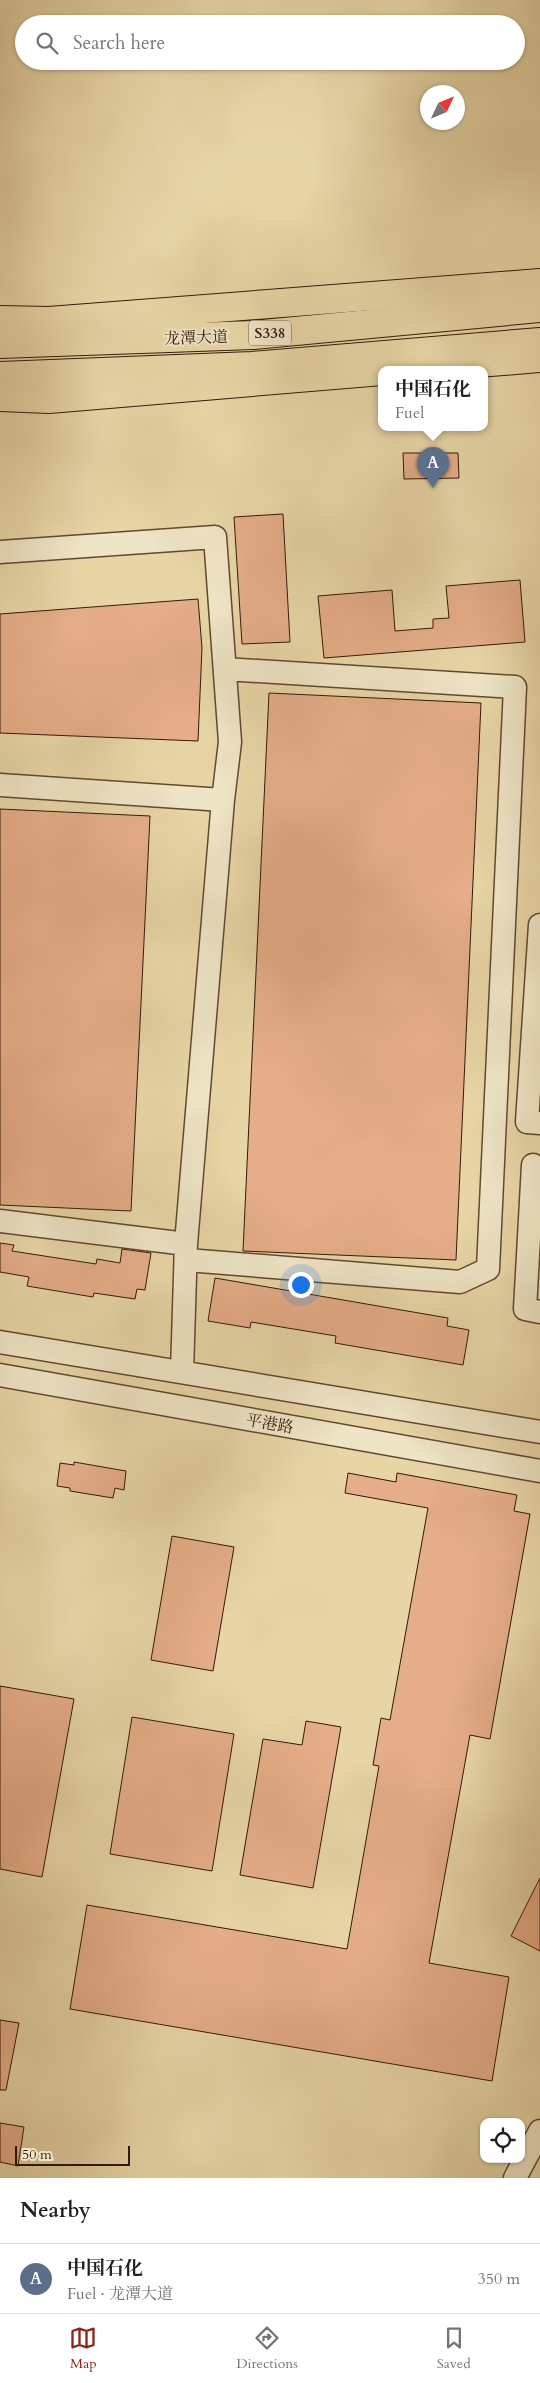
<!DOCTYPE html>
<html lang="en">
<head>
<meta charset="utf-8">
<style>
	body { margin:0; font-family:Cardo,"Noto Serif SC",serif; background:#f2f2f2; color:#202124 }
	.controls { position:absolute; right:15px; bottom:15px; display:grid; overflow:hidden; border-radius:10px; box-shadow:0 1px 4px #0004 }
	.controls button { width:45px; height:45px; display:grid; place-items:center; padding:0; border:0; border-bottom:1px solid #e0e0e0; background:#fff; color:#202124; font:25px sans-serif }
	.compass { position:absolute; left:420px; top:85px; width:45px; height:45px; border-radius:50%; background:#fff; box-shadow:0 1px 4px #0004; rotate:46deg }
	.scale { position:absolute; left:15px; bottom:12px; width:115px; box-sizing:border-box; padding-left:5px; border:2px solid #341909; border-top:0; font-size:14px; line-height:18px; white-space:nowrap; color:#341909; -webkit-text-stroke:4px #efe4c5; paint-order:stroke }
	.you { position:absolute; left:300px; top:1284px; width:18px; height:18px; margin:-12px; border:4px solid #fff; border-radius:50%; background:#1a73e8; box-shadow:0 0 0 8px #1a73e833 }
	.badge { display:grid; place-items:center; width:32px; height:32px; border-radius:50%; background:#8f2418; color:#fff; font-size:16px; font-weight:700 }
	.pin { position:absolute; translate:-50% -41px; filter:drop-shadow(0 1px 2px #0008) }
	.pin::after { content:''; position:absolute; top:26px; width:18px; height:15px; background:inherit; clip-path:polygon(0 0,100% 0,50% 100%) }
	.popup { position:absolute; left:378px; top:366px; width:110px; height:65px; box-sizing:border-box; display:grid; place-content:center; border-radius:10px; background:#fff; filter:drop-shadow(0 1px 4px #0005); font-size:16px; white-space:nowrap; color:#757577 }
	.popup b { font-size:19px; color:#202124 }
	.popup::after { content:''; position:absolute; left:50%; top:100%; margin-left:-10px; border:10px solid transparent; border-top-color:#fff }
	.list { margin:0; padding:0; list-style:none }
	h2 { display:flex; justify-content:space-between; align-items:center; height:65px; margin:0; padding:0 20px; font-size:21px }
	h2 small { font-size:16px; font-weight:400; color:#757577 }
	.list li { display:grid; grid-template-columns:32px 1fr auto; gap:15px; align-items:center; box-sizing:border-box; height:70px; padding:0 20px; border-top:1px solid #e0e0e0 }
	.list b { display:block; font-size:19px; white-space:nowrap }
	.list p { margin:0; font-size:16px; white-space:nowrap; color:#757577 }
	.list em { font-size:16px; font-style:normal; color:#757577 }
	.icon { flex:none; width:28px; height:28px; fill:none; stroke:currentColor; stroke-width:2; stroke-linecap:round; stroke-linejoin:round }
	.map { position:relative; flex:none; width:540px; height:2178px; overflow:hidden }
	.search { position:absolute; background:#fff; box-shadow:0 1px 4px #0004; left:15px; right:15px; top:15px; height:55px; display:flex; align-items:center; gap:12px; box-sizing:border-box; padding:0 18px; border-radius:28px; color:#757577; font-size:19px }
	.sheet { height:135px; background:#fff }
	nav { display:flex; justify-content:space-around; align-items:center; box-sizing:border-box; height:70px; border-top:1px solid #e0e0e0; background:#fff; font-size:14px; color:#757577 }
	nav a { display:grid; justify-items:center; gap:2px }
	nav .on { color:#8f2418 }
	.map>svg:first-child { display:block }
	.building { fill:#e5ad88; stroke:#341909 }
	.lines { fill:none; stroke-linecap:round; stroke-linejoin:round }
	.minor-casing { stroke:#614830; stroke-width:25 }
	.major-casing { stroke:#341909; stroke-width:30 }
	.highway-casing { stroke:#341909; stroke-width:30 }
	.minor { stroke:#efe4c5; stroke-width:22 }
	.major { stroke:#e7d5a6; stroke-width:28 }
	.highway { stroke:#e7d5a6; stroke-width:28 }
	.labels { text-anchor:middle; stroke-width:4; stroke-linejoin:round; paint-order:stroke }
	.shield { fill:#efe4c5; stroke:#6c5641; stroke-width:1 }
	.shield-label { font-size:15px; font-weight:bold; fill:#341909 }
	.street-label { font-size:16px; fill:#341909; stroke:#efe4c5 }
</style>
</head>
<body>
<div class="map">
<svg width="540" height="2178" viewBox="0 0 540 2178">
	<rect width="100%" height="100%" fill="#e7d5a6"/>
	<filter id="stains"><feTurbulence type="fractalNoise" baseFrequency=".004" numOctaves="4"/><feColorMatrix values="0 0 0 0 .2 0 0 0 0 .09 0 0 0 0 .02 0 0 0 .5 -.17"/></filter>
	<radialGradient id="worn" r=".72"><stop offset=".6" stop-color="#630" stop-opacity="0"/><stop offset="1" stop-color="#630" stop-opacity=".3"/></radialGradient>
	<!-- building -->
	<path class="building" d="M403,453H458L459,478L404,479Z
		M283,514L290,642L242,644L234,517Z
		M520,580L525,642L324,658L318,596L392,590L395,631L433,628V619L449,618L446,586Z
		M198,599L202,648L198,741L0,733V614Z
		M269,693L481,703L456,1260L243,1251Z
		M0,809L150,816L131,1211L0,1205Z
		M0,1243L14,1245L12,1251L96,1264L97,1259L120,1263L122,1249L151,1253L145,1290L137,1289L135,1299L94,1293L93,1297L27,1286L29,1277L0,1272Z
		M215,1278L448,1318L447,1326L469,1330L463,1365L335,1343L336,1336L251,1322L250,1328L208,1321Z
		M74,1462L126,1471L124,1490L115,1488L113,1498L70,1491V1488L57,1486L60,1463L74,1465Z
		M348,1473L396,1482L397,1473L517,1495L514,1511L530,1514L490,1739L470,1735L429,1963L509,1977L492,2081L70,2009L87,1905L347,1949L379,1766L373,1765L381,1718L390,1720L428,1508L345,1493Z
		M172,1536L234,1547L213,1671L151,1660Z
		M0,1686L74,1699L42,1877L0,1869Z
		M132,1717L234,1734L212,1871L110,1854Z
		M306,1721L341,1727L313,1888L240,1875L263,1739L302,1745Z
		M540,1878V1951L511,1936Z
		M0,2020L19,2023L6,2090H0Z
		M0,2123L24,2127L18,2166L0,2162Z"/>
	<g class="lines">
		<defs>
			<path id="minor" d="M0,552L215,537L230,742L223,800
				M0,785L223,800L186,1244L182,1372
				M540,925L527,1122L540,1123
				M533,1165L525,1309L540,1312
				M0,1221L186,1244
				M187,1260L460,1282L488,1269L515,687L225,669
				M0,1342L540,1432
				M0,1375L540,1471
				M515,2178L540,2131"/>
			<path id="major" d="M0,320L49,321L540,283
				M404,369L540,358
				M0,397L49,399L382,371"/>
			<path id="highway" d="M0,344L253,335L540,308
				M0,376L252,366L540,342"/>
		</defs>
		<!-- minor casing -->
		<use href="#minor" class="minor-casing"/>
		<!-- major casing -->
		<use href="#major" class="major-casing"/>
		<!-- highway casing -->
		<use href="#highway" class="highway-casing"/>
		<!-- minor -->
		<use href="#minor" class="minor"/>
		<!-- major -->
		<use href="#major" class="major"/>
		<!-- highway -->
		<use href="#highway" class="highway"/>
	</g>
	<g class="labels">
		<!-- shield labels -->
		<rect class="shield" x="249" y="320.5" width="42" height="25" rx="4"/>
		<g class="shield-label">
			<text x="270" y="338">S338</text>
		</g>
		<!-- street labels -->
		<g class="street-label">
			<text transform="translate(196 337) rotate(-2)" y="6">龙潭大道</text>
			<text transform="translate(270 1423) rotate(10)" y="6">平港路</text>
		</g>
	</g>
	<rect width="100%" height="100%" filter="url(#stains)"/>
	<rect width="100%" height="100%" fill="url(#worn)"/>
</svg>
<div class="controls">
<button><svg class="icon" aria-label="locate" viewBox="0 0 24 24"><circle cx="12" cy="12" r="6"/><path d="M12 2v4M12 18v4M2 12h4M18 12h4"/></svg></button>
</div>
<svg class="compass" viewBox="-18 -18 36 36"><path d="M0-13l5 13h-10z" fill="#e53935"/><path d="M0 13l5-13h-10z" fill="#757577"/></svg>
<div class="scale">50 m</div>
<div class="you"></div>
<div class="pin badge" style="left:433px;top:488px;background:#5c6f8a">A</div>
<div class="popup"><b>中国石化</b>Fuel</div>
<div class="search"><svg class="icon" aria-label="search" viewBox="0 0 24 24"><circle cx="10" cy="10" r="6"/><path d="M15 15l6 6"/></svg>Search here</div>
</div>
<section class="sheet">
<h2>Nearby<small></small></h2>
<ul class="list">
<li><span class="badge" style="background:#5c6f8a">A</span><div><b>中国石化</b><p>Fuel · 龙潭大道</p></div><em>350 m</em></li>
</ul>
</section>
<nav>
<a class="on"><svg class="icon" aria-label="map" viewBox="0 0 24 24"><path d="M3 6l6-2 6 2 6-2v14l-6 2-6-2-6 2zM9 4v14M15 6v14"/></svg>Map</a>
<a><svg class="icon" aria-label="directions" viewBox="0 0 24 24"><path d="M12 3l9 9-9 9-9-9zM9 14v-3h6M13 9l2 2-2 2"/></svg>Directions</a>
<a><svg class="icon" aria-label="saved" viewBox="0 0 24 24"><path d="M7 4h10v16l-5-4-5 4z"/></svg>Saved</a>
</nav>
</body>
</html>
